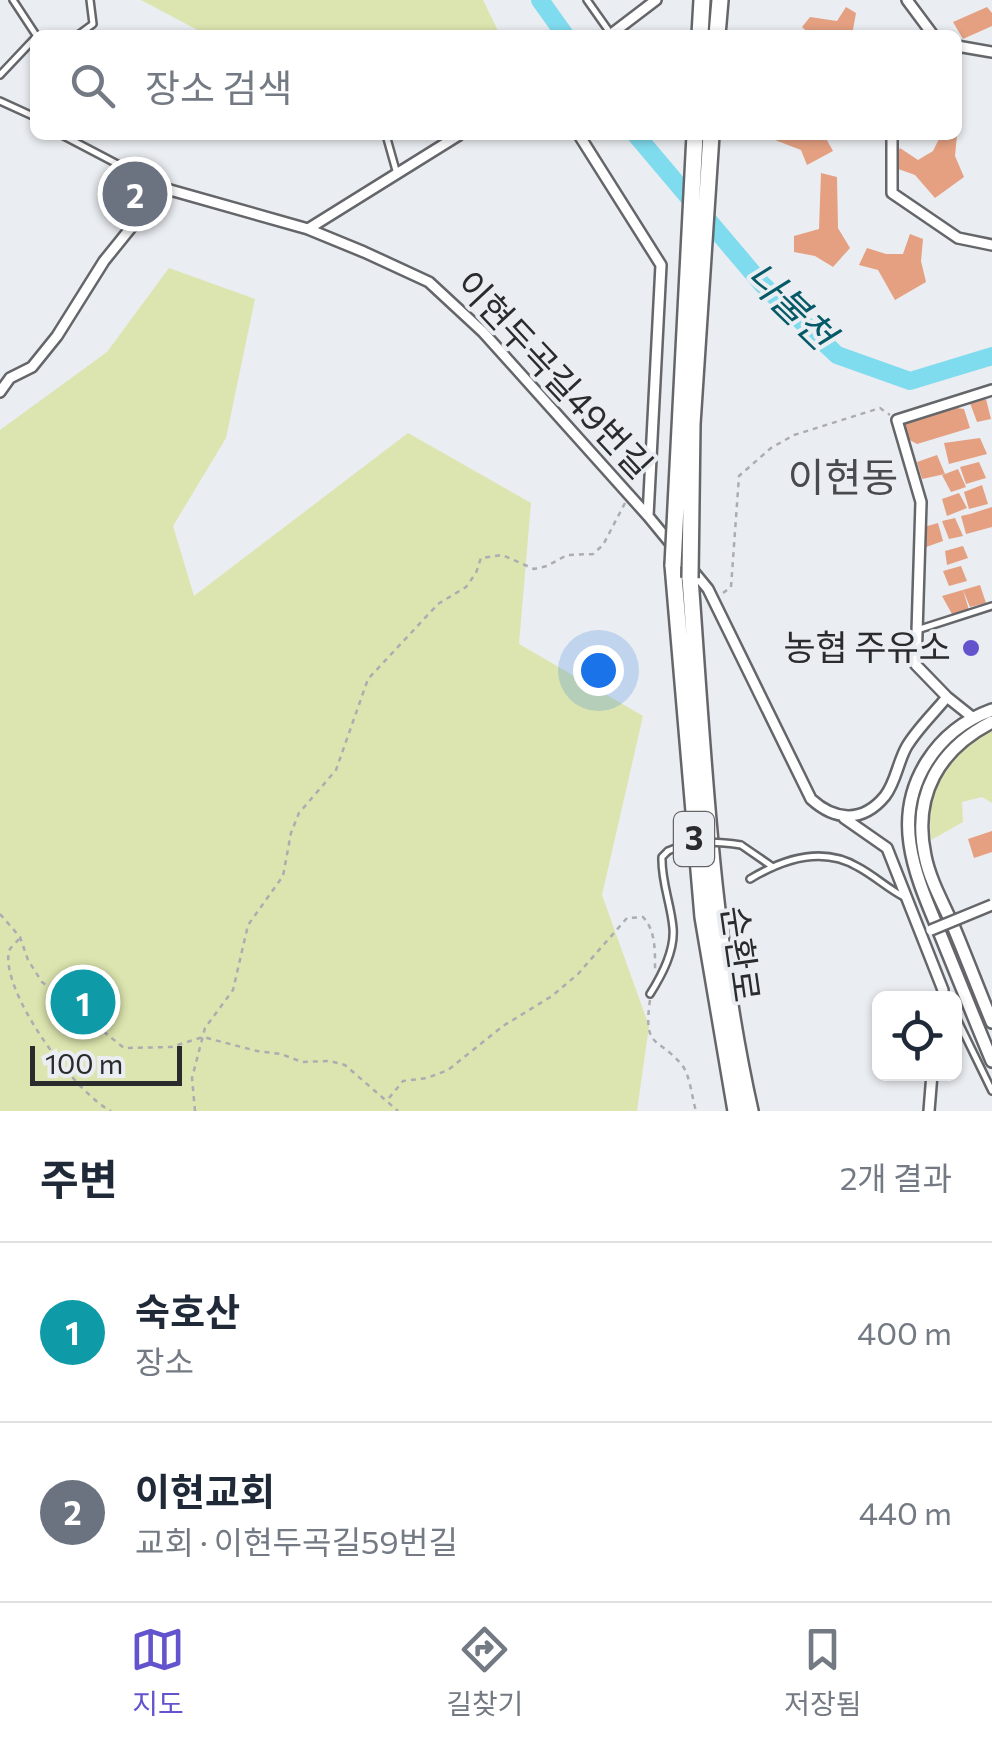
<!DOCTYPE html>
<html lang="ko">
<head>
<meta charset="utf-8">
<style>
	body { margin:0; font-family:Commissioner,"Noto Sans KR",sans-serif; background:#f2f2f3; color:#1f2937 }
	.controls { position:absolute; right:30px; bottom:30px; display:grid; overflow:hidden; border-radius:15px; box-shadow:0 2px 8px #0004 }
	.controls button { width:90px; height:90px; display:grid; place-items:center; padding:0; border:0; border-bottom:2px solid #e0e1e3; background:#fff; color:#1f2937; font:50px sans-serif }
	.scale { position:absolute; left:30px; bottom:25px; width:152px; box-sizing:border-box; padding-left:10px; border:5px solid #292b2c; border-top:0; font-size:28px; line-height:35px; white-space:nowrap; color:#292b2c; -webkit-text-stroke:8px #eaedf1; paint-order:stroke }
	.you { position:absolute; left:598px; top:670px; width:35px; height:35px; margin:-25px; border:8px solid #fff; border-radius:50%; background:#1a73e8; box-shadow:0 0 0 15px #1a73e833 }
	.badge { display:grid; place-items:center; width:65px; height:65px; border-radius:50%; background:#6354cd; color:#fff; font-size:32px; font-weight:700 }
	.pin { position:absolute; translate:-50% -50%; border:5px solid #fff; box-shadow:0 2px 10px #0006 }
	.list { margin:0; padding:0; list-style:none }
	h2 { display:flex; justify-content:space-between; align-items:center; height:130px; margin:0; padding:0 40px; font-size:42px }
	h2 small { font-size:32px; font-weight:400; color:#747a83 }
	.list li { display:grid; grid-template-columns:65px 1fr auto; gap:30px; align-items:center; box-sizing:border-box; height:180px; padding:0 40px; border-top:2px solid #e0e1e3 }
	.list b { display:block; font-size:38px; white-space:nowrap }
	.list p { margin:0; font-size:32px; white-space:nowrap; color:#747a83 }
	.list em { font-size:32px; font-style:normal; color:#747a83 }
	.icon { flex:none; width:55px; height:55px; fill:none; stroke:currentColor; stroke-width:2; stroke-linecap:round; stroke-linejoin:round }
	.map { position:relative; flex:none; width:992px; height:1111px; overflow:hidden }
	.search { position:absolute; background:#fff; box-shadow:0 2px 8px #0004; left:30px; right:30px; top:30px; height:110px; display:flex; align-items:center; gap:25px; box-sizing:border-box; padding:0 35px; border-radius:15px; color:#747a83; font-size:38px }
	.sheet { height:490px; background:#fff }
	nav { display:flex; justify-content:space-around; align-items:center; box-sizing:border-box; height:140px; border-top:2px solid #e0e1e3; background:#fff; font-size:28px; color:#747a83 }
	nav a { display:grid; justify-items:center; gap:5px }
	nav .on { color:#6354cd }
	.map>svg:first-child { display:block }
	.green { fill:#dce5af }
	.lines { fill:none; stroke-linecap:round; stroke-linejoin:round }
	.river { stroke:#7fdbee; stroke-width:18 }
	.building { fill:#e4a081 }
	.service-casing { stroke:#64666a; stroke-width:10 }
	.minor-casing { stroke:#64666a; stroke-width:14 }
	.tertiary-casing { stroke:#64666a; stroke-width:16 }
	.trunk-casing { stroke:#64666a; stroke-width:20 }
	.path { stroke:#abadb1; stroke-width:2.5; stroke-dasharray:5 5; stroke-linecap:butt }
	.service { stroke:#fff; stroke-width:5 }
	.minor { stroke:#fff; stroke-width:9 }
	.tertiary { stroke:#fff; stroke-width:11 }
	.trunk { stroke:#fff; stroke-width:15 }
	.service-bridge-casing { stroke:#64666a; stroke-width:10; stroke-linecap:butt }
	.minor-bridge-casing { stroke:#64666a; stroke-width:14; stroke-linecap:butt }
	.trunk-bridge-casing { stroke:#64666a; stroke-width:20; stroke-linecap:butt }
	.service-bridge { stroke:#fff; stroke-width:5 }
	.minor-bridge { stroke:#fff; stroke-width:9 }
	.trunk-bridge { stroke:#fff; stroke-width:15 }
	.poi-dot { fill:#6354cd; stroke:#eaedf1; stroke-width:4 }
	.labels { text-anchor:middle; stroke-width:8; stroke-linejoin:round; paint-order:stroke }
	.shield { fill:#eaedf1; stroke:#636567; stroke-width:2.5 }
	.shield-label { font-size:32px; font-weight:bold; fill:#292b2c }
	.street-label { font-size:35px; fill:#292b2c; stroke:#eaedf1 }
	.poi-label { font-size:35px; fill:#292b2c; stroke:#eaedf1; text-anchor:end }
	.water-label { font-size:38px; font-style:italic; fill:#065a67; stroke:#eaedf1 }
	.quarter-label { font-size:40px; fill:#484a4d; stroke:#eaedf1 }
</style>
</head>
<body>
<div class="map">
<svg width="992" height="1111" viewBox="0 0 992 1111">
	<rect width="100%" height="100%" fill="#eaedf1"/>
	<!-- green -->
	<path class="green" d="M141,0H483L500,35H207Z
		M169,268L255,299L226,438L173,526L194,596L408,433L531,503L519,644L643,716L602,895L649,1026L637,1111H0V430L107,352Z
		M992,725V803L982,797L962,802L963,822L931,840C926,777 947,763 992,725Z"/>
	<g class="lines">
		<!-- river -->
		<path class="river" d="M540,0L565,35
			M636,135L762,284L837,355L910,381L992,356"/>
	</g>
	<!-- building -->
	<path class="building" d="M846,7L856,13L852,35H811L802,27L810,17L837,21Z
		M987,7L992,13V26L963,39L953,22Z
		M776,135H824L833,151L807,165L801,150L775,140Z
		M941,135H957L955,156L964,177L935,198L915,175L890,166L900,148L918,160L933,151Z
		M821,173L837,177L838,228L850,248L833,267L815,256L794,252V236L819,229Z
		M129,177L154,191L144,208L117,197Z
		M910,234L923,239L921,261L926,282L895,300L878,270L859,265L867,248L886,254H903Z
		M986,399L991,419L977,422L970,403Z
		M949,407L964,409L970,428L917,444L906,438L901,421Z
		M980,438L987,454L949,464L944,443Z
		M937,455L945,474L958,469L966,487L951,492L942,475L945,474L922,479L917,462Z
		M979,462L986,478L966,484L960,467Z
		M982,485L988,504L969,509L964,492Z
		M959,493L967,508L947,516L942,499Z
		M992,507V527L966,534L961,516L970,514L971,517L970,514Z
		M955,518L963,536L949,539L942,521Z
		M938,523L943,541L926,547L924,527Z
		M963,546L968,558L947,565L945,551Z
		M961,566L967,581L949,586L943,571Z
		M980,585L986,603L970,607L963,590L969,610L952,614L942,596Z
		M992,831V852L974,858L968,839Z"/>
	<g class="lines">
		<defs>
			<path id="service" d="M13,0L36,35
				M587,0L611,34
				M78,35L93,24L90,0
				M0,75L35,38
				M0,101L35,117
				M62,135L163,188
				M386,135L397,174
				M917,630L992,606
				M741,845L773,867
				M750,879C783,859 823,846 858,867C875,876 888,889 906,898
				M650,994C662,975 675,951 673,928C671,904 661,881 662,857L668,851
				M954,1013L992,1091"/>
			<path id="minor" d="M907,0L933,35
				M610,35L656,0
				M957,46L992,52
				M579,135L661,265L648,516
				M892,135V193L958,238L992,245
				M308,229L459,135
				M0,392L10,378L32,367L57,336L104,261L163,188L308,229L364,252L429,282L483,332L648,516L708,589L811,799C834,820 862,824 885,796C896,782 898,761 907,746C918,728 934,713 947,697
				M972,717L947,697L916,665L921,502L897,420L992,390
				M844,818L887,848L943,990L941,998
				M929,1111L932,1074"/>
			<path id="tertiary" d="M992,710C937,730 901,783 910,844C915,879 932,913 945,946C961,985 976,1023 992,1061
				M992,722C939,749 912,795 925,856C930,881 944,905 954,928C967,959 979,991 992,1022"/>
			<path id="trunk" d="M700,35L702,0
				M717,35L720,0
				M673,565L703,917L736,1111
				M690,578C703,756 711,937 750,1111"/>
		</defs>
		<!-- service casing -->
		<use href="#service" class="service-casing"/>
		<!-- minor casing -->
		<use href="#minor" class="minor-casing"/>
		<!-- tertiary casing -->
		<use href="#tertiary" class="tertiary-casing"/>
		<!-- trunk casing -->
		<use href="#trunk" class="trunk-casing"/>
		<!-- path -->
		<path class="path" d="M723,593L731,587L739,476L771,448L794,435L880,408L890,415
			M0,914L20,937L28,960L42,982L124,1048L171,1047L203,1037L257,1051L281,1054L302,1062L330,1061L345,1065L398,1111
			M19,939C16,943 11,946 9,951C0,992 76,1094 111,1111
			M650,1000C643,1050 658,1036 682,1065C690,1075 692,1098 696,1111
			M389,1098L403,1081L427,1078L448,1070L503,1026L552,996L578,974L627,918L643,917C656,931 655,952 655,970
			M195,1111L192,1078L205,1028L233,990L248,925L283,876L291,833L299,813L336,770L368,679L438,604L466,587L476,573L481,558L502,555L534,569L547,566L567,555L593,554L603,545L625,503"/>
		<!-- service -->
		<use href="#service" class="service"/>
		<!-- minor -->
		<use href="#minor" class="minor"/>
		<!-- tertiary -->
		<use href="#tertiary" class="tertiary"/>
		<!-- trunk -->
		<use href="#trunk" class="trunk"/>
		<defs>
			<path id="service-bridge" d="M668,851C691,840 716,841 741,845"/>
			<path id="minor-bridge" d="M931,930L992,905"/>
			<path id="trunk-bridge" d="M673,565L695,135
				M690,578L692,424L711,135"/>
		</defs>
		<!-- service-bridge casing -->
		<use href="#service-bridge" class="service-bridge-casing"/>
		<!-- minor-bridge casing -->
		<use href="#minor-bridge" class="minor-bridge-casing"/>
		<!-- trunk-bridge casing -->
		<use href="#trunk-bridge" class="trunk-bridge-casing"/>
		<!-- service-bridge -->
		<use href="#service-bridge" class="service-bridge"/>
		<!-- minor-bridge -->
		<use href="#minor-bridge" class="minor-bridge"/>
		<!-- trunk-bridge -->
		<use href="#trunk-bridge" class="trunk-bridge"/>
	</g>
	<!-- markers -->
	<circle class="poi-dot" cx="971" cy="648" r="10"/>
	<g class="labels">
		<!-- shield labels -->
		<rect class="shield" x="674" y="812" width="40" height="54" rx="8"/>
		<g class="shield-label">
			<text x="694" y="850">3</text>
		</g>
		<!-- street labels -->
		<g class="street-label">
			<text transform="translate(554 375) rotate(47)" y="12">이현두곡길49번길</text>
			<text transform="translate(740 954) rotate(82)" y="12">순환로</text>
		</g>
		<!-- poi labels -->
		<g class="poi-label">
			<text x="951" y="660">농협 주유소</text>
		</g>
		<!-- water labels -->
		<g class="water-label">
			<text transform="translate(790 306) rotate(44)" y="13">나불천</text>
		</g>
		<!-- quarter labels -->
		<g class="quarter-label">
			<text x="843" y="492">이현동</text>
		</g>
	</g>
</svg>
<div class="controls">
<button><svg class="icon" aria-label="locate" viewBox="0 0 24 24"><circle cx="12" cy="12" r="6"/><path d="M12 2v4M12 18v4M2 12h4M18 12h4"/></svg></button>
</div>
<div class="scale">100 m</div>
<div class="you"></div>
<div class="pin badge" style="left:83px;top:1002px;background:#0f9aa8">1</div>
<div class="pin badge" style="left:135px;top:194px;background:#6b7280">2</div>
<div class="search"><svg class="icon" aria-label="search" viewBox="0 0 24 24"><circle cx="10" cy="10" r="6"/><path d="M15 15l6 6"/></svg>장소 검색</div>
</div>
<section class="sheet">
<h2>주변<small>2개 결과</small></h2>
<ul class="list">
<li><span class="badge" style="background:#0f9aa8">1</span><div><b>숙호산</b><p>장소</p></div><em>400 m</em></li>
<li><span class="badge" style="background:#6b7280">2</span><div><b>이현교회</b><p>교회 · 이현두곡길59번길</p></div><em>440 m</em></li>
</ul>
</section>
<nav>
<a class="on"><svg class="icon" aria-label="map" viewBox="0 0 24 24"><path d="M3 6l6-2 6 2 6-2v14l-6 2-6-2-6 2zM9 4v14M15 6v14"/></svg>지도</a>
<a><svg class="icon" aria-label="directions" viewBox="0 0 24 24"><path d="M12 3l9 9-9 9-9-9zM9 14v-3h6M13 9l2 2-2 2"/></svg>길찾기</a>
<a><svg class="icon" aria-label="saved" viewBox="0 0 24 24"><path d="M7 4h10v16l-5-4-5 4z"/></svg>저장됨</a>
</nav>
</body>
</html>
